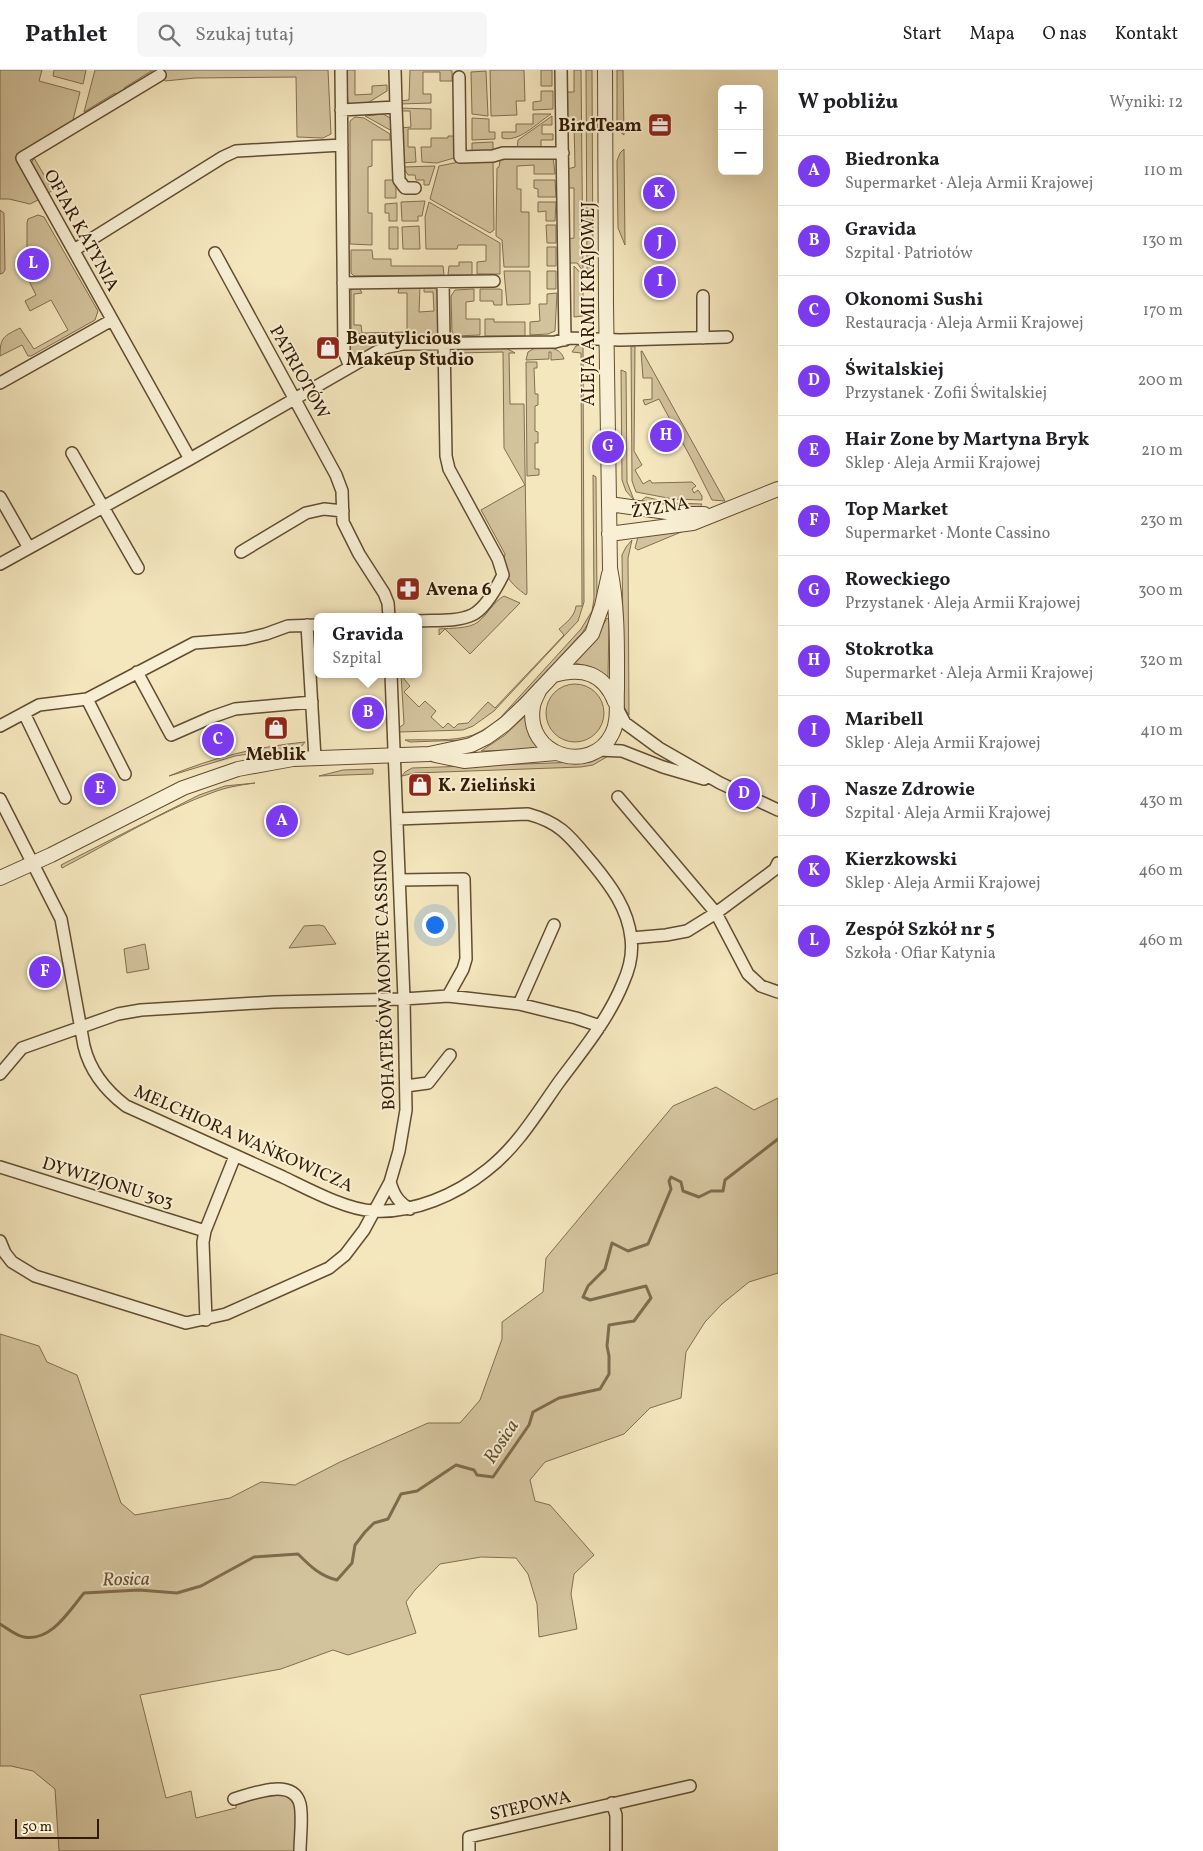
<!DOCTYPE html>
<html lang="pl">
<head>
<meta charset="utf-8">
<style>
	body { margin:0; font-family:Vollkorn,serif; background:#f6f6f6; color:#202124 }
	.controls { position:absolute; right:15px; top:15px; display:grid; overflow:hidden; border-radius:8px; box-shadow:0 5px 20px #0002 }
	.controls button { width:45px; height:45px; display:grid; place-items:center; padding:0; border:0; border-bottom:1px solid #e0e0e0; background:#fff; color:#202124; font:25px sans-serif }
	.scale { position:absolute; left:15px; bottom:12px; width:84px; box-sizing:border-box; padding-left:5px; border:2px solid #311a02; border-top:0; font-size:14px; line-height:18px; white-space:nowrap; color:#311a02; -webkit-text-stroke:4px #f8efd4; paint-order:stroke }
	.you { position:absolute; left:434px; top:854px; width:18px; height:18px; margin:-12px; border:4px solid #fff; border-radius:50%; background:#1a73e8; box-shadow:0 0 0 8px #1a73e833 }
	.badge { display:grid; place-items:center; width:32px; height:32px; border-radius:50%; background:#7c3aed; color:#fff; font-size:16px; font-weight:700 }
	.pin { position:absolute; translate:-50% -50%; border:2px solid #fff; box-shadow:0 1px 5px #0006 }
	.popup { position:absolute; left:314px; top:543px; width:108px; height:65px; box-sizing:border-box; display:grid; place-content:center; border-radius:8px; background:#fff; filter:drop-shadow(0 1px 4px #0005); font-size:16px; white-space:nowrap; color:#757577 }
	.popup b { font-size:19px; color:#202124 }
	.popup::after { content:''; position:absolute; left:50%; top:100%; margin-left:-10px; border:10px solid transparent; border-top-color:#fff }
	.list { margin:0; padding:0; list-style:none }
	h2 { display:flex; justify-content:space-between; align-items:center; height:65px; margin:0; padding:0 20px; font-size:21px }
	h2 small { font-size:16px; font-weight:400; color:#757577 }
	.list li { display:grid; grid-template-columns:32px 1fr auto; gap:15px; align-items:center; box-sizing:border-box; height:70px; padding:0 20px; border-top:1px solid #e0e0e0 }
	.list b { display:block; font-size:19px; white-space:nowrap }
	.list p { margin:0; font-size:16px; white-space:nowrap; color:#757577 }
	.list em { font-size:16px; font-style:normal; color:#757577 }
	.icon { flex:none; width:28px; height:28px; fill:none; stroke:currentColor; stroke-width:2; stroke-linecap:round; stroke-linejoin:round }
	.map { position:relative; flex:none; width:778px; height:1781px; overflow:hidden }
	header { display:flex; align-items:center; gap:30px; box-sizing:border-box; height:70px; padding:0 25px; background:#fff; border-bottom:1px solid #e0e0e0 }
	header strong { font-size:24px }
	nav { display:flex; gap:28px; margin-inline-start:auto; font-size:18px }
	.search { width:350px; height:45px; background:#f6f6f6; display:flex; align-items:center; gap:12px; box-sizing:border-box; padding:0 18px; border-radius:8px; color:#757577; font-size:19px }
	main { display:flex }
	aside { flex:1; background:#fff }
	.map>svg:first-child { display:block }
	.green { fill:#d3c39d; stroke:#826e50 }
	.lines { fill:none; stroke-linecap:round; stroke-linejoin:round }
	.stream { stroke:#7e6b4c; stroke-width:3 }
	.minor-casing { stroke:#624d31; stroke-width:14 }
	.tertiary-casing { stroke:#624d31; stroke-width:16 }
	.minor { stroke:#f8efd4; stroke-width:11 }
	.tertiary { stroke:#f8efd4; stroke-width:14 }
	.labels { text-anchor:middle; stroke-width:4; stroke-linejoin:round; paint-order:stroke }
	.poi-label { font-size:18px; font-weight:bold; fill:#311a02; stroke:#f8efd4; text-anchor:start }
	.street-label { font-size:18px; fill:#311a02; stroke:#f8efd4 }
	.water-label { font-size:19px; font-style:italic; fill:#655033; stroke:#f8efd4 }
</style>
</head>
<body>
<header>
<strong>Pathlet</strong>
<div class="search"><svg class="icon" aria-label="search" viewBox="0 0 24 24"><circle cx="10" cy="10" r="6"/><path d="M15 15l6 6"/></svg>Szukaj tutaj</div>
<nav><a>Start</a><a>Mapa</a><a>O nas</a><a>Kontakt</a></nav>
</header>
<main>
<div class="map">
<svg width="778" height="1781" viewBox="0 0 778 1781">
	<rect width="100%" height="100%" fill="#f4e6bd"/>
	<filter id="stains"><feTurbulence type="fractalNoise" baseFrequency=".004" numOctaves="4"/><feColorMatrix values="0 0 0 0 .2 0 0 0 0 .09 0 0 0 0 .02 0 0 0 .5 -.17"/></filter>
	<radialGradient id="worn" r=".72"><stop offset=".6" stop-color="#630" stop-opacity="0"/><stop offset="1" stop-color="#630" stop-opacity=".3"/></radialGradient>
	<!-- green -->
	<path class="green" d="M0,0H42L39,11L80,22L72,54L17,88L40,129L30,134L9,129H0Z
		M54,0H86L83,14L53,6Z
		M95,0H153L124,18L126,22L118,28L115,23L84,42Z
		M158,0H328L331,64L323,68L297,67L296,7L195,8L165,11Z
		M346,0H355V25L372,24V16L387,15V21L361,37L348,34Z
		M410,0H450L452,1V11H440V2H423V24H431V33L400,34L399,31L409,30Z
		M490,0H524L525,31H516L517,45L491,46Z
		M541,0H552V16H541Z
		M574,0H581L583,201L577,193H568L567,169L574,168V118H567V99L575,97L574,52H566L565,22H574Z
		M586,0H592L593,204H587Z
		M617,0H623L624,65L619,61L617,56Z
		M486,1L488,46L472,44L471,2Z
		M541,21H553V39L533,40V32L541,31Z
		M399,38L431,39V59H408V77H415L416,92L402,93L400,58L411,57L410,41H400Z
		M383,44L392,49V61L365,46Z
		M533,44H551C537,53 519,73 502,68V62H516V54H533Z
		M552,46V55H542V64H553V70H541V79H517L518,70Z
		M355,47L364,48L390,64V70H372V96L368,97V143H372V175L350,174V51Z
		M472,48L489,49V62H495V69L472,70Z
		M448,66H454V88L437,93L422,92L421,77H431V68H448Z
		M493,72V82L472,83V73Z
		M624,79L625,175L618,158L617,91L620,83Z
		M553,87L555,104H534V95L517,96V119H521V142H529V197H504L502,170L496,166L497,98L499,97L500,91L504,88Z
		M34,88L53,120L47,124L31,93Z
		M493,91L494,160L490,163L430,129L439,96L459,92Z
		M435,96L429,115H424V110H416L415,105H408L403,97Z
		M385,110H396V128H385Z
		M534,110H555L556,127H538V119L534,118Z
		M425,131L422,146H418V151H402L401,132Z
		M429,132L500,173V204H477V192L486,191V175H458L457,179H426L425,147Z
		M538,132H556L555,151H546V141L538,142Z
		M397,133V151H389V143H385V134Z
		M0,140L4,143L5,200L3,203L0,204Z
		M38,145L44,147L98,241L95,250L31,286H28L22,275L0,286C0,267 4,266 20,258L34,279L68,260L51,230L30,241L25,231L36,225L27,207V153L28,149Z
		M546,155H556V173H547Z
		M419,156L420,179H403L402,157Z
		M389,157H398V179H389Z
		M547,177H556V196H547Z
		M351,180H372L373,189H391V196H443L444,205L354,206L351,203Z
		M459,192H472V205H448L449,196H459Z
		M574,196L583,206V246L574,247Z
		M504,201H530V234L507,235Z
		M547,201H556V219H547Z
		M358,216L362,223L354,224V255H361L362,263L407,262V223H398L399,218L420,217L419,242L434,241L433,222H424V217H435L439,220L441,265L364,266L351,259V217Z
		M474,219V231L466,232V249H480V265L455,266L452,262L451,226L455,220Z
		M480,219H500L502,220V235H494L493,231H480Z
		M557,223L555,261L548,264L530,265V252L540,251L539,234H547V224Z
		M485,249H494V252H525V266H485Z
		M348,263H352L363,269H387V271L360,285L354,286L350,284Z
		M583,274L584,532L578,551L494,641L473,656L463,660L399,662V658L404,654L401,604H404V609L410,616L404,622L419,637L425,631L436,641L431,647L443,658L448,653L454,658L458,654L468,653L488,632L495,638L564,565L559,559C566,553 575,546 576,536H582L581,283L572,282L576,276Z
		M631,275L635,277L634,381L642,395L635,400L643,414L650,410L652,413L692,412L696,416L692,419L694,423L698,420L702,426V430L673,429L636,422L632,411Z
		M506,278L515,283H509L510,334H524L527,523L526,525C511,514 500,503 505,484L481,440L525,415L504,378L503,282L458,283L453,289L452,296L453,286L458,282V279Z
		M535,278C547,278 560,276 564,289L551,290V282H549V289L526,290L528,282Z
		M641,281H642L725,431L712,430L692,390L659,329L645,335L643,330L652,329V308H643Z
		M526,292H537V298H534L535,324H538V335L535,336V361L538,362V373H535V399H539V405L527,406Z
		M621,300L626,302L627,412L634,430L626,421L622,410Z
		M593,405L596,407L597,529L593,546L582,563L500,651L474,667L465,670L410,672L405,670C425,669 454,672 473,665C483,661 492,654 500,648L581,559L592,541L594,529Z
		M646,427L670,433L702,434L700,437L688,438L642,432V430Z
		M686,460L638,480L635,478L638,467Z
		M632,470L628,488L629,645L624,637L622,485L626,477Z
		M504,526L520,533L470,584L445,559L439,565V559C450,558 469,559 478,552C488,544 493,532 504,526Z
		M607,548L609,550L608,607L594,598L575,593L594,571Z
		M546 643a29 29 0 1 1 58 0a29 29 0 1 1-58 0Z
		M525,646L541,677L538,679L481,681L505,665Z
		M305,672L302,676L235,686L169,706C214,687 256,677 305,672Z
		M601,685H610L593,695L581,697L415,703L402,706L405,702L412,698L579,692Z
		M373,699V704L319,706L343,700Z
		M255,713C241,715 227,717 214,722C163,740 110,773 62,798L61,795L199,725L225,716Z
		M319,855L324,856L336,874L289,878L304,856Z
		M145,874L149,899L127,903L124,879Z
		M716,1017L754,1040L778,1028V1203L749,1212L722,1234L705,1252L686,1282L681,1328L650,1338L624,1364L545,1392L530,1410L535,1431L550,1435L594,1485L574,1504L571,1524L577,1559L539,1567L537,1534L528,1504L516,1488L481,1487L440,1494L415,1520L406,1532L416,1563L348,1585L333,1580L281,1599L140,1625L166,1728L191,1721L196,1748L236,1738V1735L267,1725L284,1724L295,1732L298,1781H59L55,1719L33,1701L11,1696H0V1264L39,1276L47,1292L77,1305L121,1433L135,1445L230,1428L261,1412L295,1415L340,1392L428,1353H460L480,1330L502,1269V1252L543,1222L546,1188L673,1036Z"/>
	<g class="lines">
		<!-- stream -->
		<path class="stream" d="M0,1554C7,1558 16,1566 24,1567C51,1572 69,1541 84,1523L139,1520L177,1523L201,1516L254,1487L298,1484C310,1496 320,1506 337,1510L352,1493L355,1475L365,1462L374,1453L388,1449L401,1424L417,1421L456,1395L474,1400L477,1405L493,1407L529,1355L533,1342L559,1328L600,1319L609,1304V1286L607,1276L609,1255L634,1251L651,1228L646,1216L590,1230L583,1227L588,1216L605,1199L612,1173L628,1181L648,1174L671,1119L669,1111L671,1107L681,1112L683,1121L699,1127L711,1121H723L725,1110L778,1069"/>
		<defs>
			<path id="minor" d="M341,0L344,282L350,297
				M561,0L565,270
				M160,5L22,88L190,389
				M459,7L460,87L493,86L503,83H563
				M396,37L399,110L405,118H415
				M341,40L396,37L395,0
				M74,180L223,87L236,81L342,75
				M215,183L336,405L342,421L343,452L359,484L384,523L388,533L389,547
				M343,213L494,211
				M703,268V226
				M0,313L112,250
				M72,383L138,498
				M0,427L29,478
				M241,482L306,443L324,439L343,441
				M0,494L190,389L378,281L388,277L403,274L555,272L570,268L620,270L727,267
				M418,551C435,550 457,552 472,545C485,539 497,517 503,505L498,489L449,399L446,386L443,212
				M307,555L315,688
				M137,602L171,665L212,647L235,639L312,632
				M87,629L125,704
				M616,636L625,653L659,678L720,713L778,740
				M24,643L65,728
				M0,656L39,635L87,629L194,573L245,569L266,564L288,556L318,555
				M598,680L622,681L663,697L704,709
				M618,727L716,843L748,904L761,916L778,922
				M0,729L61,849L84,976C90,1001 105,1020 126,1036C178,1059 231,1084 283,1107C308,1119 347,1140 374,1141C414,1143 456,1125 487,1100C517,1077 537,1043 559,1012C582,981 608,950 623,913C629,900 633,883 631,868C628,839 611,816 593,794C571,768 562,753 528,744L397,749
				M399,810L464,809L466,889L463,899L448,926
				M631,868L666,865L687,861L716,843L766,806L775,799L778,793
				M519,934L554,855
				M0,1004L22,978L118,944L141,940L274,932L404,929L448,926L519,934L576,948L600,956
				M406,1016L428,1013L450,985
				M0,1097L205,1161
				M390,1112C394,1125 398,1132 410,1139
				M0,1171L5,1183L12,1192L35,1206L186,1253L226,1244L329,1198L345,1185L364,1160L390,1112L399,1081L406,1040L404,929L391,604
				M206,1250L203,1172L205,1161L235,1086
				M234,1729C251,1724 293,1707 300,1734C303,1747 300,1768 300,1781
				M612,1733L616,1745V1781
				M469,1781V1767L690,1716"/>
			<path id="tertiary" d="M609,434L681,444H704
				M609,464L693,453L778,419
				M554,605C582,597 604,603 615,632
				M540,619C538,624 534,630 533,636C524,686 591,706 612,664C619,651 616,634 617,619C617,578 618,538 610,498L606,234L605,0
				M435,685L464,691L556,683
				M0,808L51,785L183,718L238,699L293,689L429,684L471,675L487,667L505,654L526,634L592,564L602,536L609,504"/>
		</defs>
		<!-- minor casing -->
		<use href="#minor" class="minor-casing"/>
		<!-- tertiary casing -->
		<use href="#tertiary" class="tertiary-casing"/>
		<!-- minor -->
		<use href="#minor" class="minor"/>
		<!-- tertiary -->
		<use href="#tertiary" class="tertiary"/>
	</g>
	<!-- icons -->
	<defs>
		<symbol id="office-square" viewBox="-11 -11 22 22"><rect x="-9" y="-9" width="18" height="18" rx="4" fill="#8f2418" stroke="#f8efd4"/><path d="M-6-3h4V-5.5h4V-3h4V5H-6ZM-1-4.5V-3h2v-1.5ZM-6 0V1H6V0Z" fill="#fff"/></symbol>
		<symbol id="shop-square" viewBox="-11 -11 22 22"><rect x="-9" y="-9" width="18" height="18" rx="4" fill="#8f2418" stroke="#f8efd4"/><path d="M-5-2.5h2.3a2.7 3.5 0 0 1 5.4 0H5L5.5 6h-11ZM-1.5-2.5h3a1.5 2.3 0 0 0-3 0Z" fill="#fff"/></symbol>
		<symbol id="pharmacy-square" viewBox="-11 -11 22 22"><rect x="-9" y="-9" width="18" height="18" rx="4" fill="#8f2418" stroke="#f8efd4"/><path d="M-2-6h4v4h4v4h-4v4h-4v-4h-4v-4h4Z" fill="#fff"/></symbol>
	</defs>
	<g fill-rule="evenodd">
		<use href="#office-square" x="646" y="41" width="28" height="28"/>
		<use href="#shop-square" x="314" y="264" width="28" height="28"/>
		<use href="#pharmacy-square" x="394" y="505" width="28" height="28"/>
		<use href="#shop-square" x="262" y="644" width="28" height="28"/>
		<use href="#shop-square" x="406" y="701" width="28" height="28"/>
	</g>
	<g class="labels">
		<!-- poi labels -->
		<g class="poi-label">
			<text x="642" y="61" text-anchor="end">BirdTeam</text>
			<text x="346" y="274">Beautylicious<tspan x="346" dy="21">Makeup Studio</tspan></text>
			<text x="426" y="525">Avena 6</text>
			<text x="276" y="690" text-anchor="middle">Meblik</text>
			<text x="438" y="721">K. Zieliński</text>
		</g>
		<!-- street labels -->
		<g class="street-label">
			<text transform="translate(82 160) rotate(61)" y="6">OFIAR KATYNIA</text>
			<text transform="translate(588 234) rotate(-90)" y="6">ALEJA ARMII KRAJOWEJ</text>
			<text transform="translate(300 302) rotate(61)" y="6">PATRIOTÓW</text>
			<text transform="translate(660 437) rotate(-9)" y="6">ŻYZNA</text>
			<text transform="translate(384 910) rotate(-92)" y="6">BOHATERÓW MONTE CASSINO</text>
			<text transform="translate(244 1068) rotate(24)" y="6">MELCHIORA WAŃKOWICZA</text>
			<text transform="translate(108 1112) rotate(17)" y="6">DYWIZJONU 303</text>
			<text transform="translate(530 1735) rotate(-13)" y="6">STEPOWA</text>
		</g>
		<!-- water labels -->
		<g class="water-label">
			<text transform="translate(500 1371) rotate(-57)" y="7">Rosica</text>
			<text transform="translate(126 1508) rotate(-1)" y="7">Rosica</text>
		</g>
	</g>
	<rect width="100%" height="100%" filter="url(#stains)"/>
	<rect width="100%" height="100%" fill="url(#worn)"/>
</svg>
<div class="controls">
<button>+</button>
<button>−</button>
</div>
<div class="scale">50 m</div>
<div class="you"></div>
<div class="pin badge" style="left:282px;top:751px">A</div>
<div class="pin badge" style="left:368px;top:643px">B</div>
<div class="popup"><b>Gravida</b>Szpital</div>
<div class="pin badge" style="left:218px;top:670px">C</div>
<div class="pin badge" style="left:744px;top:724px">D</div>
<div class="pin badge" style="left:100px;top:719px">E</div>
<div class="pin badge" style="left:45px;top:902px">F</div>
<div class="pin badge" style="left:608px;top:377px">G</div>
<div class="pin badge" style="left:666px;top:366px">H</div>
<div class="pin badge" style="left:660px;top:212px">I</div>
<div class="pin badge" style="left:660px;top:173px">J</div>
<div class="pin badge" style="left:659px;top:123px">K</div>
<div class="pin badge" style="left:33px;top:194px">L</div>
</div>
<aside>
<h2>W pobliżu<small>Wyniki: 12</small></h2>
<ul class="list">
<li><span class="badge">A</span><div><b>Biedronka</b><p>Supermarket · Aleja Armii Krajowej</p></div><em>110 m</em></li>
<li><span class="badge">B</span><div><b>Gravida</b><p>Szpital · Patriotów</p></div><em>130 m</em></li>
<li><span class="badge">C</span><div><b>Okonomi Sushi</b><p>Restauracja · Aleja Armii Krajowej</p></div><em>170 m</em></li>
<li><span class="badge">D</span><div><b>Świtalskiej</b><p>Przystanek · Zofii Świtalskiej</p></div><em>200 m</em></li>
<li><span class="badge">E</span><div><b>Hair Zone by Martyna Bryk</b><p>Sklep · Aleja Armii Krajowej</p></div><em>210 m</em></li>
<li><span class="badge">F</span><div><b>Top Market</b><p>Supermarket · Monte Cassino</p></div><em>230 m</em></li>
<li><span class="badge">G</span><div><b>Roweckiego</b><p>Przystanek · Aleja Armii Krajowej</p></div><em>300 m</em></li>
<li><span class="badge">H</span><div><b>Stokrotka</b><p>Supermarket · Aleja Armii Krajowej</p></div><em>320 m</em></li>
<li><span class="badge">I</span><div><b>Maribell</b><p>Sklep · Aleja Armii Krajowej</p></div><em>410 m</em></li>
<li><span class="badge">J</span><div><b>Nasze Zdrowie</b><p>Szpital · Aleja Armii Krajowej</p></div><em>430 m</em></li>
<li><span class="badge">K</span><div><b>Kierzkowski</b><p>Sklep · Aleja Armii Krajowej</p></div><em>460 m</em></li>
<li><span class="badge">L</span><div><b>Zespół Szkół nr 5</b><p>Szkoła · Ofiar Katynia</p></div><em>460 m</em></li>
</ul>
</aside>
</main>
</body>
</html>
